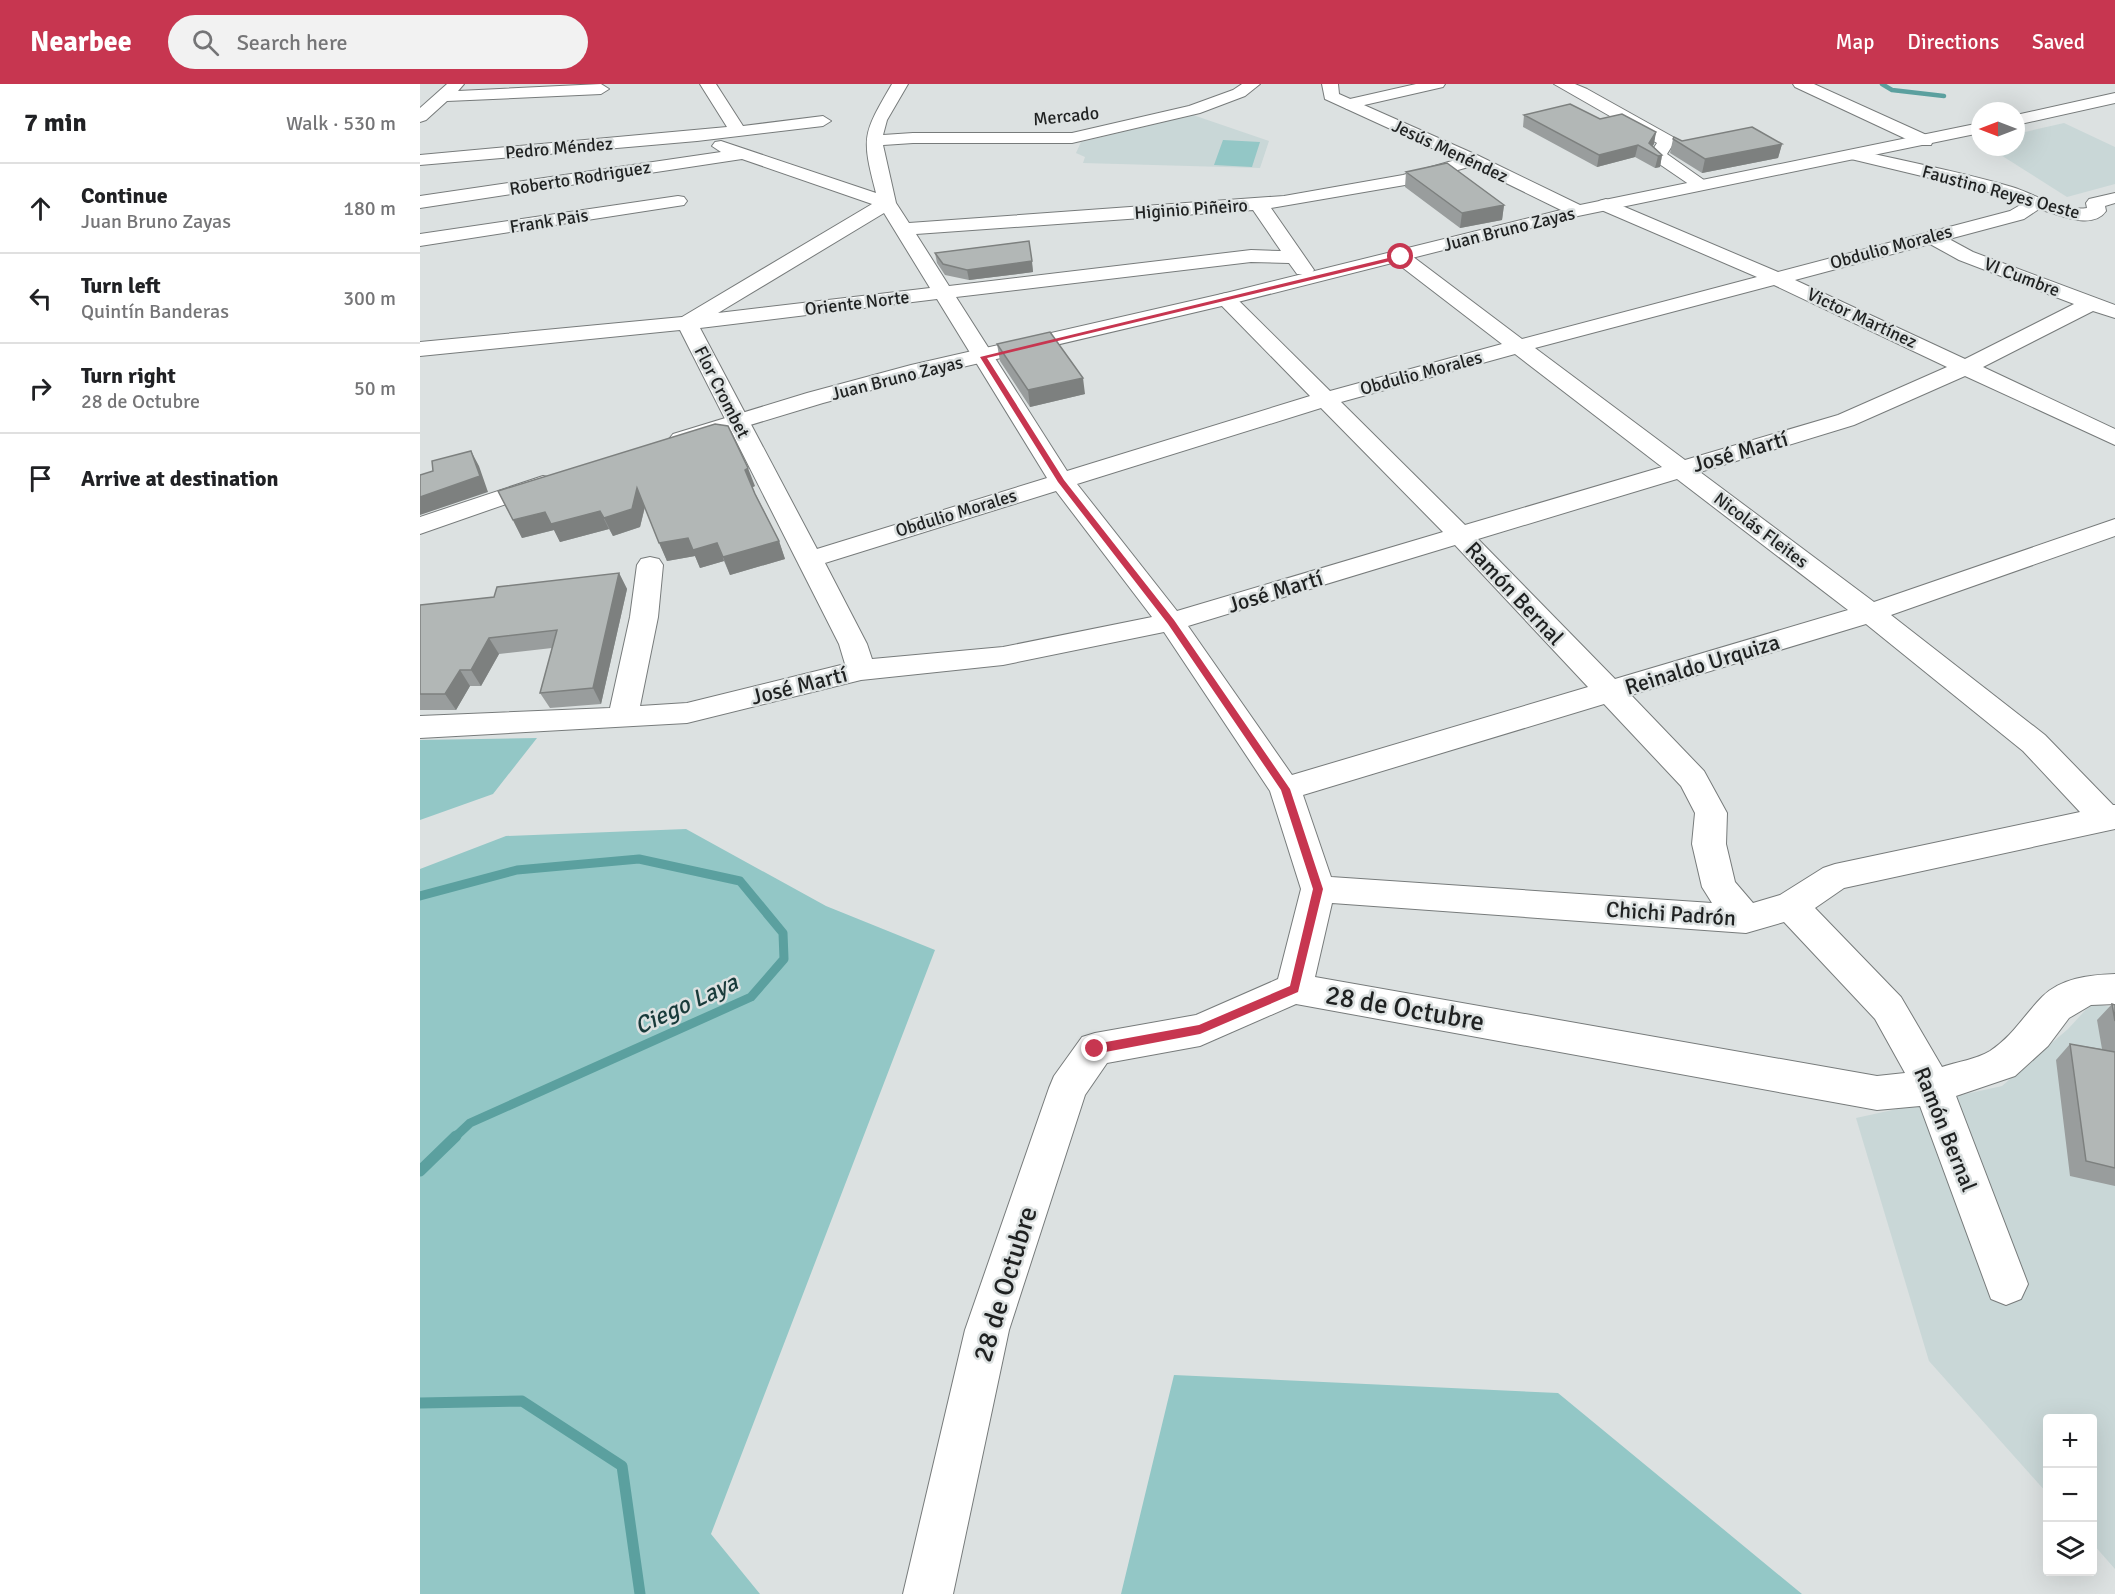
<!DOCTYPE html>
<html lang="en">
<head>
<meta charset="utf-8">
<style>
	body { margin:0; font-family:Signika,sans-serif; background:#f2f2f2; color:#202124 }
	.controls { position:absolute; right:18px; bottom:18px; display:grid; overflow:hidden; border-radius:6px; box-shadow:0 6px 24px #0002 }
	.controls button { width:54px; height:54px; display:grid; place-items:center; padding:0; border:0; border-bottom:2px solid #e0e0e0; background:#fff; color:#202124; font:30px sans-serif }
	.compass { position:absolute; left:1551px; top:18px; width:54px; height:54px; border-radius:50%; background:#fff; box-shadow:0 6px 24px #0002; rotate:270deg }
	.stop { position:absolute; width:18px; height:18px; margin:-14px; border:4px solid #c73650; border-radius:50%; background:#fff }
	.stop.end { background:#c73650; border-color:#fff; box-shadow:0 2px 6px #0008 }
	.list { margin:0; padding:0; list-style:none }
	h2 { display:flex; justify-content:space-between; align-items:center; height:78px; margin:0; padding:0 24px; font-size:26px }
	h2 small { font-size:20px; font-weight:400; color:#757577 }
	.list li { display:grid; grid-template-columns:39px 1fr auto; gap:18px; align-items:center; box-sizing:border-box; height:90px; padding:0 24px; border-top:2px solid #e0e0e0 }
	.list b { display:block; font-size:22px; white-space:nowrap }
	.list p { margin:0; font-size:20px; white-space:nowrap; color:#757577 }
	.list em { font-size:20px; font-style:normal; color:#757577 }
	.icon { flex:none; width:33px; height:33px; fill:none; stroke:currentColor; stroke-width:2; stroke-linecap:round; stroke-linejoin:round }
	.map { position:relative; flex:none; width:1695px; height:1510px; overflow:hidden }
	header { display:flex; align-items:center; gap:36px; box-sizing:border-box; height:84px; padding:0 30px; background:#c73650; color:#fff }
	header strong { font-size:28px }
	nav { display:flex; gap:33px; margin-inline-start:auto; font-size:21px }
	.search { width:420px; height:54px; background:#f2f2f2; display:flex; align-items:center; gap:15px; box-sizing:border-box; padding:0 21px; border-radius:33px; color:#757577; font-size:22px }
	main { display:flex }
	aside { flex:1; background:#fff }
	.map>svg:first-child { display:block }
	.built { fill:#c9d7d7 }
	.green { fill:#93c7c6 }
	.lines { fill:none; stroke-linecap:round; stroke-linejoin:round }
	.stream-far2 { stroke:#5ba09f; stroke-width:4.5 }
	.stream-far1 { stroke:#5ba09f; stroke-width:9 }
	.stream { stroke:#5ba09f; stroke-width:11 }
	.street-casing { stroke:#777b7b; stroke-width:2 }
	.secondary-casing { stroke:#777b7b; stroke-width:2 }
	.street { fill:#fff; fill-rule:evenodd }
	.secondary { fill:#fff; fill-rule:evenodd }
	.wall { fill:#999d9d }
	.shaded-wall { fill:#7d807f }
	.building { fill:#b2b7b6; stroke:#7d807f; stroke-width:1.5 }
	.route { fill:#c73650 }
	.labels { text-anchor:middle; stroke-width:5; stroke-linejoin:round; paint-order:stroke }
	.far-street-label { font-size:18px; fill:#1f2121; stroke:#dce1e1 }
	.street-label { font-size:22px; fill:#1f2121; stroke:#dce1e1 }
	.water-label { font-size:24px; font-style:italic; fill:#183a3a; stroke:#dce1e1 }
	.near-street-label { font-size:27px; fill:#1f2121; stroke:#dce1e1 }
</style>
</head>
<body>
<header>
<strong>Nearbee</strong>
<div class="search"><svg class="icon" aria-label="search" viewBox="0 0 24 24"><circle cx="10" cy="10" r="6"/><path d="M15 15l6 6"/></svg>Search here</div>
<nav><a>Map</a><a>Directions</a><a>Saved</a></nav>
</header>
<main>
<aside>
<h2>7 min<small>Walk · 530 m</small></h2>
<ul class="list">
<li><svg class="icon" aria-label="ahead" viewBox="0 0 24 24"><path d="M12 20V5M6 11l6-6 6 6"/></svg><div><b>Continue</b><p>Juan Bruno Zayas</p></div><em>180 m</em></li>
<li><svg class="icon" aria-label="left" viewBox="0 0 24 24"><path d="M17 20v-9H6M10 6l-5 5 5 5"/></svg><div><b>Turn left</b><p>Quintín Banderas</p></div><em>300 m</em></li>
<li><svg class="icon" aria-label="right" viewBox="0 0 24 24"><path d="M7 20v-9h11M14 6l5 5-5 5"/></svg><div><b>Turn right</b><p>28 de Octubre</p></div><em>50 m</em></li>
<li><svg class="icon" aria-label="arrive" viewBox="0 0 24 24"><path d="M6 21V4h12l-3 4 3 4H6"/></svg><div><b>Arrive at destination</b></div></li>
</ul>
</aside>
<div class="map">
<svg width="1695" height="1510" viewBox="0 0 1695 1510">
	<rect width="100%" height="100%" fill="#dce1e1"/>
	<!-- built -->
	<path class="built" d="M773,31L849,57L840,84L663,79L665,73L656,69L661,58Z
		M1644,39L1695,63V100L1647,113L1568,63H1596V50Z
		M1672,919L1695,924V1485L1673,1460L1672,1334H1628L1627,1409L1509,1277L1436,1034L1582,1002L1648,945Z"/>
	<!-- green -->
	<path class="green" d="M803,56L840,58L832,83L794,81Z
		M117,654L73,710L0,736V656Z
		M266,745L406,822L515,866L291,1450L340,1510H0V785L86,752Z
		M754,1291L1138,1309L1382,1510H701Z"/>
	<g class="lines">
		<!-- stream-far2 -->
		<path class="stream-far2" d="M1462,0L1472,6L1524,12"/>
		<!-- stream-far1 -->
		<path class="stream-far1" d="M0,812L97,786L219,775L320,797L363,849L364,875L331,913L50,1039L34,1054"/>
		<!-- stream -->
		<path class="stream" d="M0,1087L36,1052
			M0,1319L102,1317L202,1382L220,1510"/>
		<defs>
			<path id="street" d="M27,0H44L38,7L181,0L189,5L181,10L27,17L6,36L0,38V24Z
				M280,0H296L323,42L403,32L411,37L403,42L277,57L0,81V71L307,43Z
				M472,0H488L467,36L463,51L493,49H652L769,22L813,6L822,0H840L825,12L780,29L652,59H493L463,61L476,119L489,139L864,112L983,91L1053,71L1059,72L1062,76L1059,80L985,101L851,124L894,186L891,190H877L869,179L831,178L536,213L647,387L890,312L799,219L796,215L799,211L806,209L813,211L910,307L1082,260L974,177L971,173L974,169H988L1102,255L1337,193L1179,125L1177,121L1179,117L1186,115L1358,188L1590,127L1602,120L1581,111L1431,75L1428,71L1431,67L1437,66C1488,78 1541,88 1592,103C1615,110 1642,128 1667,124L1666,119L1669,115L1695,109V119L1685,122L1686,127C1672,147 1637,130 1619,125L1604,135L1529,155L1553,168L1695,221V234L1673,227L1563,283L1695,345V361L1545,292L1434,341L1280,388L1454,518L1695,435V452L1471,531L1625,651L1693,721H1695V745L1424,804L1395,824L1481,913L1522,983C1537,978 1557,975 1570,967C1593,952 1604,931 1622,913C1641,894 1669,891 1695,890V920L1671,921L1649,934L1628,962L1595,992L1536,1012L1608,1200L1601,1215L1586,1221L1571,1215L1500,1022L1457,1026L876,920L780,962L687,979L665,1011L589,1246L533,1510H483L545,1246L629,1004L634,992L662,953L675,949L776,931L858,895L881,805L850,707L744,548L583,581L441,596L267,639L0,654V632L190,624L210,533L217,481L221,475L230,473L239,475L243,481L238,533L220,622L267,619L425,580L419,560L260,246L0,272V258L262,233L452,120L322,75L0,124V112L301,68L292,62L295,58L301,57L456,109C441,52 443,50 472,0ZM833,126L861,167L831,166L529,202L496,150ZM464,129L510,204L298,229ZM1510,160L1539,176L1654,220L1545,275L1375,196ZM1354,201L1527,283L1418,331L1265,376L1115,264ZM517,215L627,394L397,465L280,244ZM1095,270L1242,383L1045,441L921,318ZM901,324L1023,448L757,527L657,400ZM1257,395L1428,526L1195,595L1058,455ZM636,407L732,533L583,563L452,575L447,560L405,479ZM1035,461L1168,603L872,691L768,542ZM1446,540L1603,667L1660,728L1415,780L1403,784L1360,811L1333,819L1315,798L1306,760L1307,729L1284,687L1211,611ZM1184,620L1261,702L1275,729L1272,760L1282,803L1292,819L911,793L883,711ZM912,819L1326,849L1364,838L1455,935L1485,989L1457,992L895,893Z
				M996,0H1025L1023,3L927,25L919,20L921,17Z
				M1134,0H1155L1167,5L1253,53L1255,57L1247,70L1291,101L1288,105H1276L1232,75L1229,71L1237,59Z
				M1373,0H1394L1511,53L1513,57L1511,61H1499L1375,3Z
				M258,112L264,113L267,117L264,121L0,162V150Z"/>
			<path id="secondary" d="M902,0H918L919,10L1059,72L1160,121L1560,39V49L1158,132L806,221L504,292L403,319L261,362L253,360L249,355L253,350L387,309L491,281L806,209L1141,126L1047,80L905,15Z
				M1695,9V19L1596,41V31Z
				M123,392L132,394L135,399L132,404L0,450V433Z"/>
		</defs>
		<!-- street casing -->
		<use href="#street" class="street-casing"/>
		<!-- secondary casing -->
		<use href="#secondary" class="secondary-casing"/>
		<!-- street -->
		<use href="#street" class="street"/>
		<!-- secondary -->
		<use href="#secondary" class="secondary"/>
	</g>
	<!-- wall -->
	<path class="wall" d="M1104,31L1180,35L1236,48L1233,62L1242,71L1240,83L1235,84L1215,73L1177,83L1103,43Z
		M1253,55L1262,57L1362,60L1358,74L1282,89L1250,69Z
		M986,88L1084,121L1082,136L1040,144L985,103Z
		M609,157L613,188L549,196L525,191L517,179L515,169Z
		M577,260L665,310L610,323L580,277Z
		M335,402L332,403L359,457L365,475L310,491L304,477L280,484L275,472L247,477L225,423L220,443L193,452L189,445L140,458L134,446L102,454L78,407Z
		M199,489L207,505L181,620L130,624L120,609L132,564L79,570L61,602H50L36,626H0V521L74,513Z
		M1692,920L1695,921V1102L1650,1092L1636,976L1650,960L1682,965L1677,936Z"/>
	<!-- shaded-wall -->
	<path class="shaded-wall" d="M1236,48L1234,60L1229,67V59Z
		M1362,60L1358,74L1282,89L1285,75Z
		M1218,61L1215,73L1177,83L1179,71Z
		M1242,71L1240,83L1235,84L1238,72Z
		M1084,121L1082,136L1040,144L1042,129Z
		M612,177L613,188L549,196L547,186Z
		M663,294L665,310L610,323L608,306Z
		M51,367L59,382L68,408L0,431V413Z
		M328,384L335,402L331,404L325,386Z
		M217,404L225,422L220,443L193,452L184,434Z
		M180,427L189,445L140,458L134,446L102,454L93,436L125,428Z
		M268,454L297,459L304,477L280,484L275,472L247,477L239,459Z
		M359,457L365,475L310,491L303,473Z
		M199,489L207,505L181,620L173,604Z
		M69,554L79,570L61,602L51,586Z
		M40,586L50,602L36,626L25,610Z"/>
	<!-- building -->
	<path class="building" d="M1150,20L1180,35L1202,30L1236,48L1229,59L1242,71L1238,72L1218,61L1179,71L1104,31Z
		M1332,43L1362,60L1285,75L1253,55L1254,53L1262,57Z
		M1027,79L1084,121L1042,129L986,88Z
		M609,157L612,177L547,186L523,180L515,169Z
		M630,248L663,294L608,306L577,260Z
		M295,340L308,342L328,384L325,386L335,410L359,457L303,473L297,459L273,466L268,454L239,459L217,404L212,425L184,434L180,427L131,440L125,428L93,436L78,407Z
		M51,367L60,392L0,413V391L13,387L12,377Z
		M199,489L173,604L120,609L137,546L69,554L51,586H40L25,610H0V521L74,513L77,503Z
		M1692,920L1695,921V937Z
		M1650,960L1695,968V1084L1666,1077Z"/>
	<!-- route -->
	<path class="route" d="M981,171L983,174L567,274L644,396L754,536L870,705L903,805L878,908L780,950L675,970L671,968L670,965L675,960L779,941L870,902L893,805L861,706L748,540L638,398L560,273Z"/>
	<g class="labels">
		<!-- far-street labels -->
		<g class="far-street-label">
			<text transform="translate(646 32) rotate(-6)" y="6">Mercado</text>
			<text transform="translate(139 64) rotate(-5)" y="6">Pedro Méndez</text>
			<text transform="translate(1030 67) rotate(25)" y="6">Jesús Menéndez</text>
			<text transform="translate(160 94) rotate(-9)" y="6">Roberto Rodriguez</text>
			<text transform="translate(1581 108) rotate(15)" y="6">Faustino Reyes Oeste</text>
			<text transform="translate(771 125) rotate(-4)" y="6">Higinio Piñeiro</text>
			<text transform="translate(129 137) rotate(-9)" y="6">Frank Pais</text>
			<text transform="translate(1089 145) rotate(-14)" y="6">Juan Bruno Zayas</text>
			<text transform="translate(1471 163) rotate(-15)" y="6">Obdulio Morales</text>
			<text transform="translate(1602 193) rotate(21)" y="6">VI Cumbre</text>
			<text transform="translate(437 219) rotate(-7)" y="6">Oriente Norte</text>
			<text transform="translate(1442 234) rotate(25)" y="6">Victor Martínez</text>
			<text transform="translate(1001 289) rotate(-15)" y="6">Obdulio Morales</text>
			<text transform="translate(477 294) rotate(-14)" y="6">Juan Bruno Zayas</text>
			<text transform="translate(302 308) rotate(63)" y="6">Flor Crombet</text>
			<text transform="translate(536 429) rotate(-17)" y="6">Obdulio Morales</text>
			<text transform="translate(1341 446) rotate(37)" y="6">Nicolás Fleites</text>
		</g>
		<!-- street labels -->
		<g class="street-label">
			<text transform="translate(1320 367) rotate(-16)" y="8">José Martí</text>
			<text transform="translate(855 507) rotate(-17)" y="8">José Martí</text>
			<text transform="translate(1095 509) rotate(47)" y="8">Ramón Bernal</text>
			<text transform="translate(1282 580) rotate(-17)" y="8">Reinaldo Urquiza</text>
			<text transform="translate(379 601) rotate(-14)" y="8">José Martí</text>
			<text transform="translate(1251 829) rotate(4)" y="8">Chichi Padrón</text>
			<text transform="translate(1526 1045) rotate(68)" y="8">Ramón Bernal</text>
		</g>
		<!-- water labels -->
		<g class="water-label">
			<text transform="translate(266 920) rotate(-25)" y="8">Ciego Laya</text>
		</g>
		<!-- near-street labels -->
		<g class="near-street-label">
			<text transform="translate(985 924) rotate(10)" y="9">28 de Octubre</text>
			<text transform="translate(585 1200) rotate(-73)" y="9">28 de Octubre</text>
		</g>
	</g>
</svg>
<div class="controls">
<button>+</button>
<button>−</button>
<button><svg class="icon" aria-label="layers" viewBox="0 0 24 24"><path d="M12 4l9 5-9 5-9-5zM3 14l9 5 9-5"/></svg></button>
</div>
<svg class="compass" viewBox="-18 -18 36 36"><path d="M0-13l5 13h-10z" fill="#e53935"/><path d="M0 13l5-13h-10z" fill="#757577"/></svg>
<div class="stop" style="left:981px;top:173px"></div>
<div class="stop end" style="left:675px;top:965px"></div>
</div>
</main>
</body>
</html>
